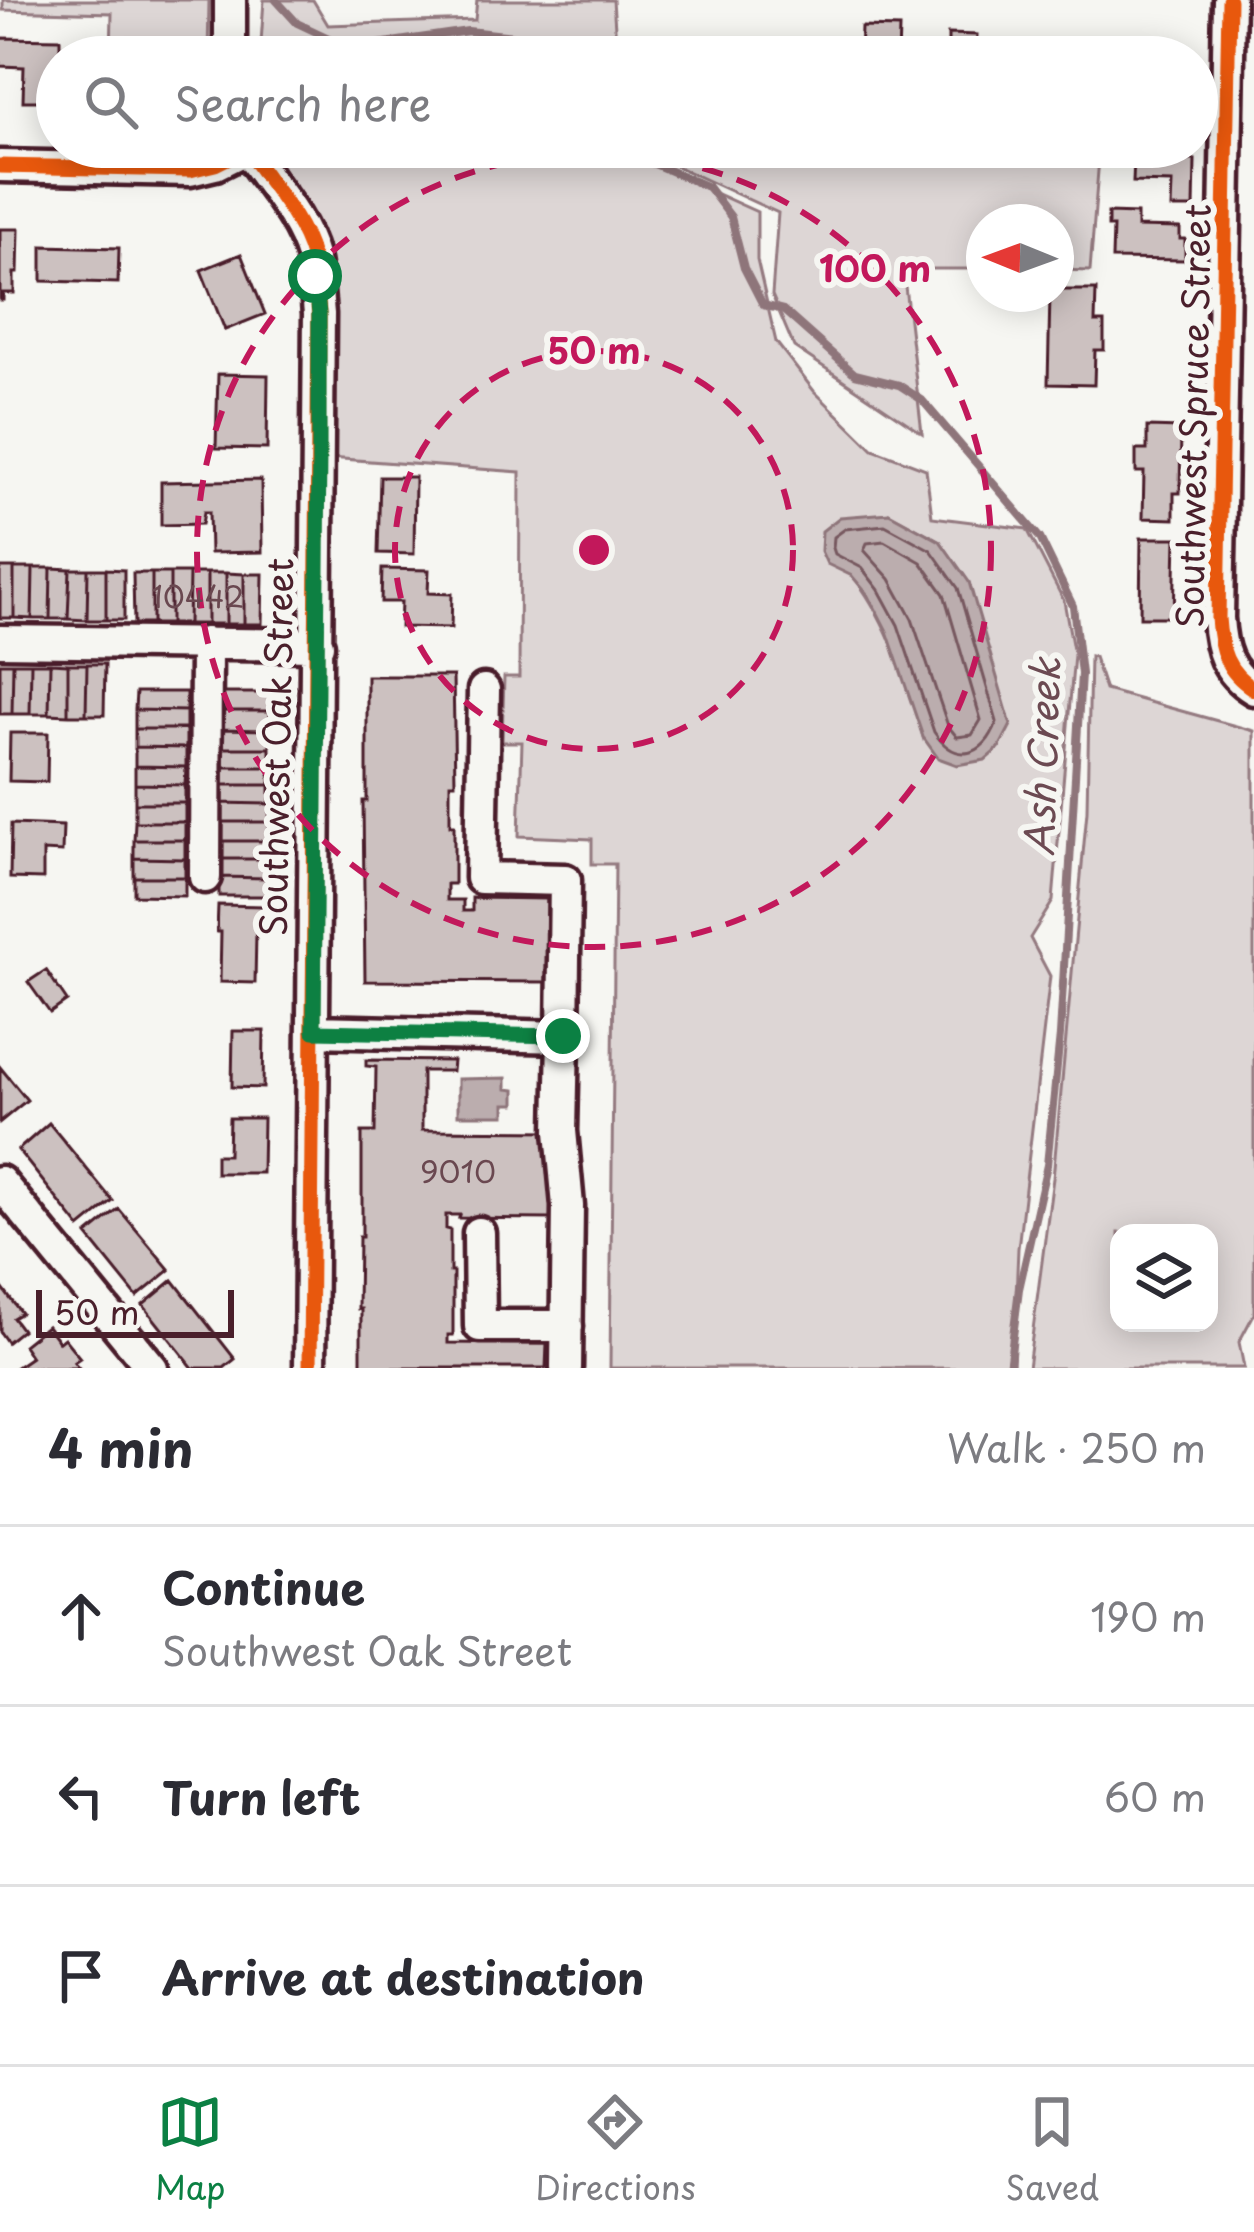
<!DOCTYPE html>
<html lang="en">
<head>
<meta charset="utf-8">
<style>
	body { margin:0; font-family:"Playpen Sans",sans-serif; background:#f2f2f3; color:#2b2b33 }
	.controls { position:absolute; right:36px; bottom:36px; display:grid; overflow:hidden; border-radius:24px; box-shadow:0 6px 30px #0003 }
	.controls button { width:108px; height:108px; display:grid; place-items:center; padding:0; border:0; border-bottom:3px solid #e1e1e2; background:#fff; color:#2b2b33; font:60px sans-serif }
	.compass { position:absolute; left:966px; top:204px; width:108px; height:108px; border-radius:50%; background:#fff; box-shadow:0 6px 30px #0003; rotate:271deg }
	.scale { position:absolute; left:36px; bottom:30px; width:198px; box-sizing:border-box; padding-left:12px; border:6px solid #4a1f2b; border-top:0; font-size:33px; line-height:42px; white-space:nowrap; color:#4a1f2b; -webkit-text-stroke:9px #f6f6f2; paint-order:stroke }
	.stop { position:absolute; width:36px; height:36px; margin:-27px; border:9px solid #0b8043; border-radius:50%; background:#fff }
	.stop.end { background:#0b8043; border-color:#fff; box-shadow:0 3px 12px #0008 }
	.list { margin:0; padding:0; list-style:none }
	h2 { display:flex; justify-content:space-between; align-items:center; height:156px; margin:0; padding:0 48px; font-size:51px }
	h2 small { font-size:39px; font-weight:400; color:#7c7c81 }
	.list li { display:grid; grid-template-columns:78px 1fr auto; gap:36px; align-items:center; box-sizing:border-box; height:180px; padding:0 48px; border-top:3px solid #e1e1e2 }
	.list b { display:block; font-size:45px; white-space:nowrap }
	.list p { margin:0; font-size:39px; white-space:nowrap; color:#7c7c81 }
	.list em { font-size:39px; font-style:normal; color:#7c7c81 }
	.icon { flex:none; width:66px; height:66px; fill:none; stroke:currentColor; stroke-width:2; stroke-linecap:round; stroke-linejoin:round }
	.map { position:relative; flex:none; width:1254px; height:1368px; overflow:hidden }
	.search { position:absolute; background:#fff; box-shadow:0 6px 30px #0003; left:36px; right:36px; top:36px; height:132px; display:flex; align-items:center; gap:30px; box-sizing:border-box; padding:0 42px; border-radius:66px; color:#7c7c81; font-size:45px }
	.sheet { height:696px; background:#fff }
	nav { display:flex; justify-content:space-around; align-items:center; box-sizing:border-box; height:168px; border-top:3px solid #e1e1e2; background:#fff; font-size:33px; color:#7c7c81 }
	nav a { display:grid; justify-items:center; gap:6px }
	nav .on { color:#0b8043 }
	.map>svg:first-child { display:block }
	.green { fill:#ddd6d5; stroke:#947a80; stroke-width:3; fill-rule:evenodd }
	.water { fill:#bbadae; stroke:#8e747a; stroke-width:3 }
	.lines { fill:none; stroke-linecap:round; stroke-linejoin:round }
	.shore { stroke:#77585f; stroke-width:3 }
	.stream { stroke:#8e747a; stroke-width:8 }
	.building { fill:#ccc1c0; stroke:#4a1f2b; stroke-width:3 }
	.minor-casing { stroke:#4a1f2b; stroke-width:39 }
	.minor { stroke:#f6f6f2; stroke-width:30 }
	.cycleway-casing { stroke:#f6f6f2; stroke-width:22 }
	.cycleway { stroke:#e8590c; stroke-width:15 }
	.route { stroke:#0b8043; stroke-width:15 }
	.ring { fill:none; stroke:#c2185b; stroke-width:6; stroke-dasharray:21 15 }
	.labels { text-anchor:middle; stroke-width:12; stroke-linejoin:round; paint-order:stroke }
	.number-label { font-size:30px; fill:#6a4850 }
	.street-label { font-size:36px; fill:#4a1f2b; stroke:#f6f6f2 }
	.water-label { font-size:39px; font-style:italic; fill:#6c4a52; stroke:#f6f6f2 }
	.centre { fill:#c2185b; stroke:#f6f6f2; stroke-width:6 }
	.ring-label { font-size:36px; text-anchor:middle; font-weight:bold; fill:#c2185b; stroke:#f6f6f2; stroke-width:12; stroke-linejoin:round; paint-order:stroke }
</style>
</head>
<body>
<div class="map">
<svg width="1254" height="1368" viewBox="0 0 1254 1368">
	<rect width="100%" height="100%" fill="#f6f6f2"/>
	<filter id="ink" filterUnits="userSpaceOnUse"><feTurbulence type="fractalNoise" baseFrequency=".00833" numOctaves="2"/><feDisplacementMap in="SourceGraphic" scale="24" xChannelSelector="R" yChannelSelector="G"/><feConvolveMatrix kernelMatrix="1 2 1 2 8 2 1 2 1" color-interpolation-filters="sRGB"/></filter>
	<g filter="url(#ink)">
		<!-- green -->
		<path class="green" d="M3,0H209L208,57H111L112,13L3,10Z
			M264,0H313L328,25L475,20L477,0H613L617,57H260Z
			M272,147H613L757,212V260L776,342L814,391L873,449L926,469L932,517L1027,529L1064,601L1074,655L1053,901L1030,938L1050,976L1018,1248L1013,1368H610L615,864H592V839L519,836L522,742H502L504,677H519L520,472L329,458L324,251ZM889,513L940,541L969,583L923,737C909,684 887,618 852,575Z
			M635,147H793L1099,158L1090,271L1056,270V222H984V269H903L922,433L794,347L772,295L778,213Z
			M1090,656L1094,657L1105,690L1254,731V1314L1239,1342L1244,1368H1028L1053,1178L1087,811ZM1119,1233H1209V1323H1119Z"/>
		<!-- water -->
		<path class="water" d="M889,513L940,541L969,582L1011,725L999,748L985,760L957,765L938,758L923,737L887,631L869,596L852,576L827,564L821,551L822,531L840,517Z
			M506,1078V1089L515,1090V1104H505V1115H458V1079Z"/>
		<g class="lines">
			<!-- shore -->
			<path class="shore" d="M885,525L931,550L958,588L997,722C984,757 956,765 934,732L898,625L879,590L862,568L835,554L833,548L834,537L845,529Z
				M884,541L921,562L944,594L981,720L972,735L957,737L948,726L912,619L890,579L864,550L867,543Z"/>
			<!-- stream -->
			<path class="stream" d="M276,0L297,23L350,48L468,31L514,36L547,57
				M615,147L708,187L731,217L744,268L763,305L783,310L855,374L899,385L922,400L1040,538L1073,606L1081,674L1060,1035L1047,1165L1019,1289L1009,1368"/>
		</g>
		<!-- building -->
		<path class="building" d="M861,27L899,28L898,57H860Z
			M948,34L977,35L976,57H948Z
			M0,38L60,39V57H57V101H23L24,67L0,66Z
			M657,43L695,44L694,57H657Z
			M1134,158L1195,160L1194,208H1171L1172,183L1133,182Z
			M1108,213L1137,214V227L1180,228V239H1185V260L1112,259L1113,227H1108Z
			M0,229H19L18,273H14V293H3V300H0Z
			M42,246L119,248L118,283L42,281Z
			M241,254L265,314L225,330L201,270Z
			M1056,290H1096L1095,322H1104V350H1095L1094,385L1048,384L1050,294H1056Z
			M218,374L268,375L267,449L216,448Z
			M1147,427L1181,428L1180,493H1174V519L1143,518L1144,472H1136V450H1147Z
			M380,477H415L414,554L378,553Z
			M261,480L262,552L210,553L209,512H204L202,524L161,525V482Z
			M1141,538H1176L1174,617H1140Z
			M0,568H14V618H0Z
			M14,568H33L32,619L14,618Z
			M33,568H51L50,619H32Z
			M51,568L70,569L68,619H50Z
			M70,569H88L87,620L68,619Z
			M88,569H106V620H87Z
			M106,569L124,570V620H106Z
			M382,569L429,570L428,593L452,594L451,628L400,627L401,602H381Z
			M133,573H152V624H134Z
			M152,573H170V624H152Z
			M170,573H189L188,624H170Z
			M189,573H207V624H188Z
			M207,573H226V624H207Z
			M226,573L244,574V624H226Z
			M244,574H263L262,624H244Z
			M0,663H13L12,714H0Z
			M13,663H31L30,714H12Z
			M31,663H50L49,714H30Z
			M50,663L68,664V715L49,714Z
			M68,664H87L86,715H68Z
			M87,664H105L104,715H86Z
			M367,676H453L455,783H450V825H454V884H447V900H463V911H472V898L549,899L548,982L365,981L363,801H367Z
			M136,692H186V711L135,710Z
			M220,693H270V711H220Z
			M135,710L186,711V729H135Z
			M220,711H270V730L220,729Z
			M135,729H186V748L135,747Z
			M220,729L270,730V748H219Z
			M10,733H48L47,782L9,781Z
			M135,747L186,748V767L135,766Z
			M219,748H270V767H220Z
			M135,766L186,767L185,785L135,784Z
			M220,767H270V785H219Z
			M135,784L185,785V803H135Z
			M219,785H270V804L219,803Z
			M135,803H185V822H135Z
			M219,803L270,804L269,822H219Z
			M135,822H185V840H134Z
			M219,822H269L270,841H219Z
			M11,824L63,826L62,852L43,851V879L10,878Z
			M134,840H185V859L134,858Z
			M219,841H270L269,859H219Z
			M134,858L185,859V877H134Z
			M219,859H269V878L219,877Z
			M134,877H185V896L134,895Z
			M219,877L269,878V896H219Z
			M218,905L265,906L264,932H256L255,983L220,982L221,932H217Z
			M46,970L67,1001L50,1013L28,982Z
			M233,1031H264L263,1088L232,1087Z
			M366,1060L453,1061L452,1071H422V1130L553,1131V1219L459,1218L460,1215H446V1229L450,1230V1272H453V1335H448V1343L547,1344L546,1368H361V1309H358L359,1237H362V1132H375L376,1067L366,1066Z
			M0,1067L27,1100L0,1122Z
			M229,1118H263L262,1173H216V1155H228Z
			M49,1123L113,1201L80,1228L18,1150Z
			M119,1209L170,1270L137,1297L87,1235Z
			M173,1280L235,1359L224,1368H193L143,1305Z
			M0,1285L21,1313L13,1318L22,1330L7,1342L0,1332Z
			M47,1326L59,1342L64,1338L80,1358L74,1362L79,1368H15L31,1357L23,1345Z"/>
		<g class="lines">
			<defs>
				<path id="minor" d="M1229,0L1218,618C1220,649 1226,672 1254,689
					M230,57V0
					M246,147C268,183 300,214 312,256C317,275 317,295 319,314L310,1368
					M0,166L190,170L215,164L247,148
					M0,641L318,645
					M205,877L206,643
					M313,1031L563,1037L565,880L481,878L484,690
					M563,1037L561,1131L568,1206L566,1368
					M0,1182L152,1368
					M479,1233L480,1326H567"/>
			</defs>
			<!-- minor casing -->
			<use href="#minor" class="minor-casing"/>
			<!-- minor -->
			<use href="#minor" class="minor"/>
			<defs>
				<path id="cycleway" d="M1229,0L1218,618C1220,649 1226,672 1254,689
					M246,147C268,183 300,214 312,256C317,275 317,295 319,314L310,1368
					M0,166L190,170L215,164L247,148"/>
			</defs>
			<!-- cycleway casing -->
			<use href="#cycleway" class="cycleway-casing"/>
			<!-- cycleway -->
			<use href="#cycleway" class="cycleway"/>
		</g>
	</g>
	<g class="lines" filter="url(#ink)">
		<!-- route -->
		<path class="route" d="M315,276L319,314V446L314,1031L563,1036"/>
	</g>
	<!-- distance rings -->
	<g class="ring">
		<circle cx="594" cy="550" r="199"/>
		<circle cx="594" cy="550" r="397"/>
	</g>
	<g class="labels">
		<!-- number labels -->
		<g class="number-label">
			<text x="198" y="608">10442</text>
			<text x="458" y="1183">9010</text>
		</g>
		<!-- street labels -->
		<g class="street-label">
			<text transform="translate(1194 416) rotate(-89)" y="13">Southwest Spruce Street</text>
			<text transform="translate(277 747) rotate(-89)" y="13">Southwest Oak Street</text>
		</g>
		<!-- water labels -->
		<g class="water-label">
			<text transform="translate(1043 757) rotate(-88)" y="14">Ash Creek</text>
		</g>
	</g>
	<circle cx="594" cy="550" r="18" class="centre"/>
	<g class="ring-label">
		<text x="875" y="282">100 m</text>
		<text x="594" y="364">50 m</text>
	</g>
</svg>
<div class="controls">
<button><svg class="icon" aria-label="layers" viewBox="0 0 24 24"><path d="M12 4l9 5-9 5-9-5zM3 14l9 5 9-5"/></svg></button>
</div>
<svg class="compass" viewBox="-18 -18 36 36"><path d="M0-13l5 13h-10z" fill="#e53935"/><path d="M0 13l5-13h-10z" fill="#7c7c81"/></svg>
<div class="scale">50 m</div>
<div class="stop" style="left:315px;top:276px"></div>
<div class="stop end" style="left:563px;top:1036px"></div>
<div class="search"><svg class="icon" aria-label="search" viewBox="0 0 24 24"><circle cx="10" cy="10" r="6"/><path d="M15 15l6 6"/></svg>Search here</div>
</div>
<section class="sheet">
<h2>4 min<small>Walk · 250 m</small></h2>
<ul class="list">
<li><svg class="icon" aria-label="ahead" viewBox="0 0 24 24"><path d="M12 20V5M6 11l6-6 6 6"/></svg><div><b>Continue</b><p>Southwest Oak Street</p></div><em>190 m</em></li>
<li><svg class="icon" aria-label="left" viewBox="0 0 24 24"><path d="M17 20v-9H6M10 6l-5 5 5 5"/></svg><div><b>Turn left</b></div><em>60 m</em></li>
<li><svg class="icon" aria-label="arrive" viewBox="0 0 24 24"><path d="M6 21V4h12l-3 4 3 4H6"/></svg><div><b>Arrive at destination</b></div></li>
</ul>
</section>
<nav>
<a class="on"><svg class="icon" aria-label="map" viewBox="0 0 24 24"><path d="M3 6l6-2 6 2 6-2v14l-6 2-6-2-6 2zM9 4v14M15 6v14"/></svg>Map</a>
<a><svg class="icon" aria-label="directions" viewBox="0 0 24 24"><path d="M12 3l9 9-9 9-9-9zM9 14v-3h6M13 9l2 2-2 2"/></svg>Directions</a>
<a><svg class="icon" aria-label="saved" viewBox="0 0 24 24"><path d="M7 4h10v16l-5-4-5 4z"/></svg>Saved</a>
</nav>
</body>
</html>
